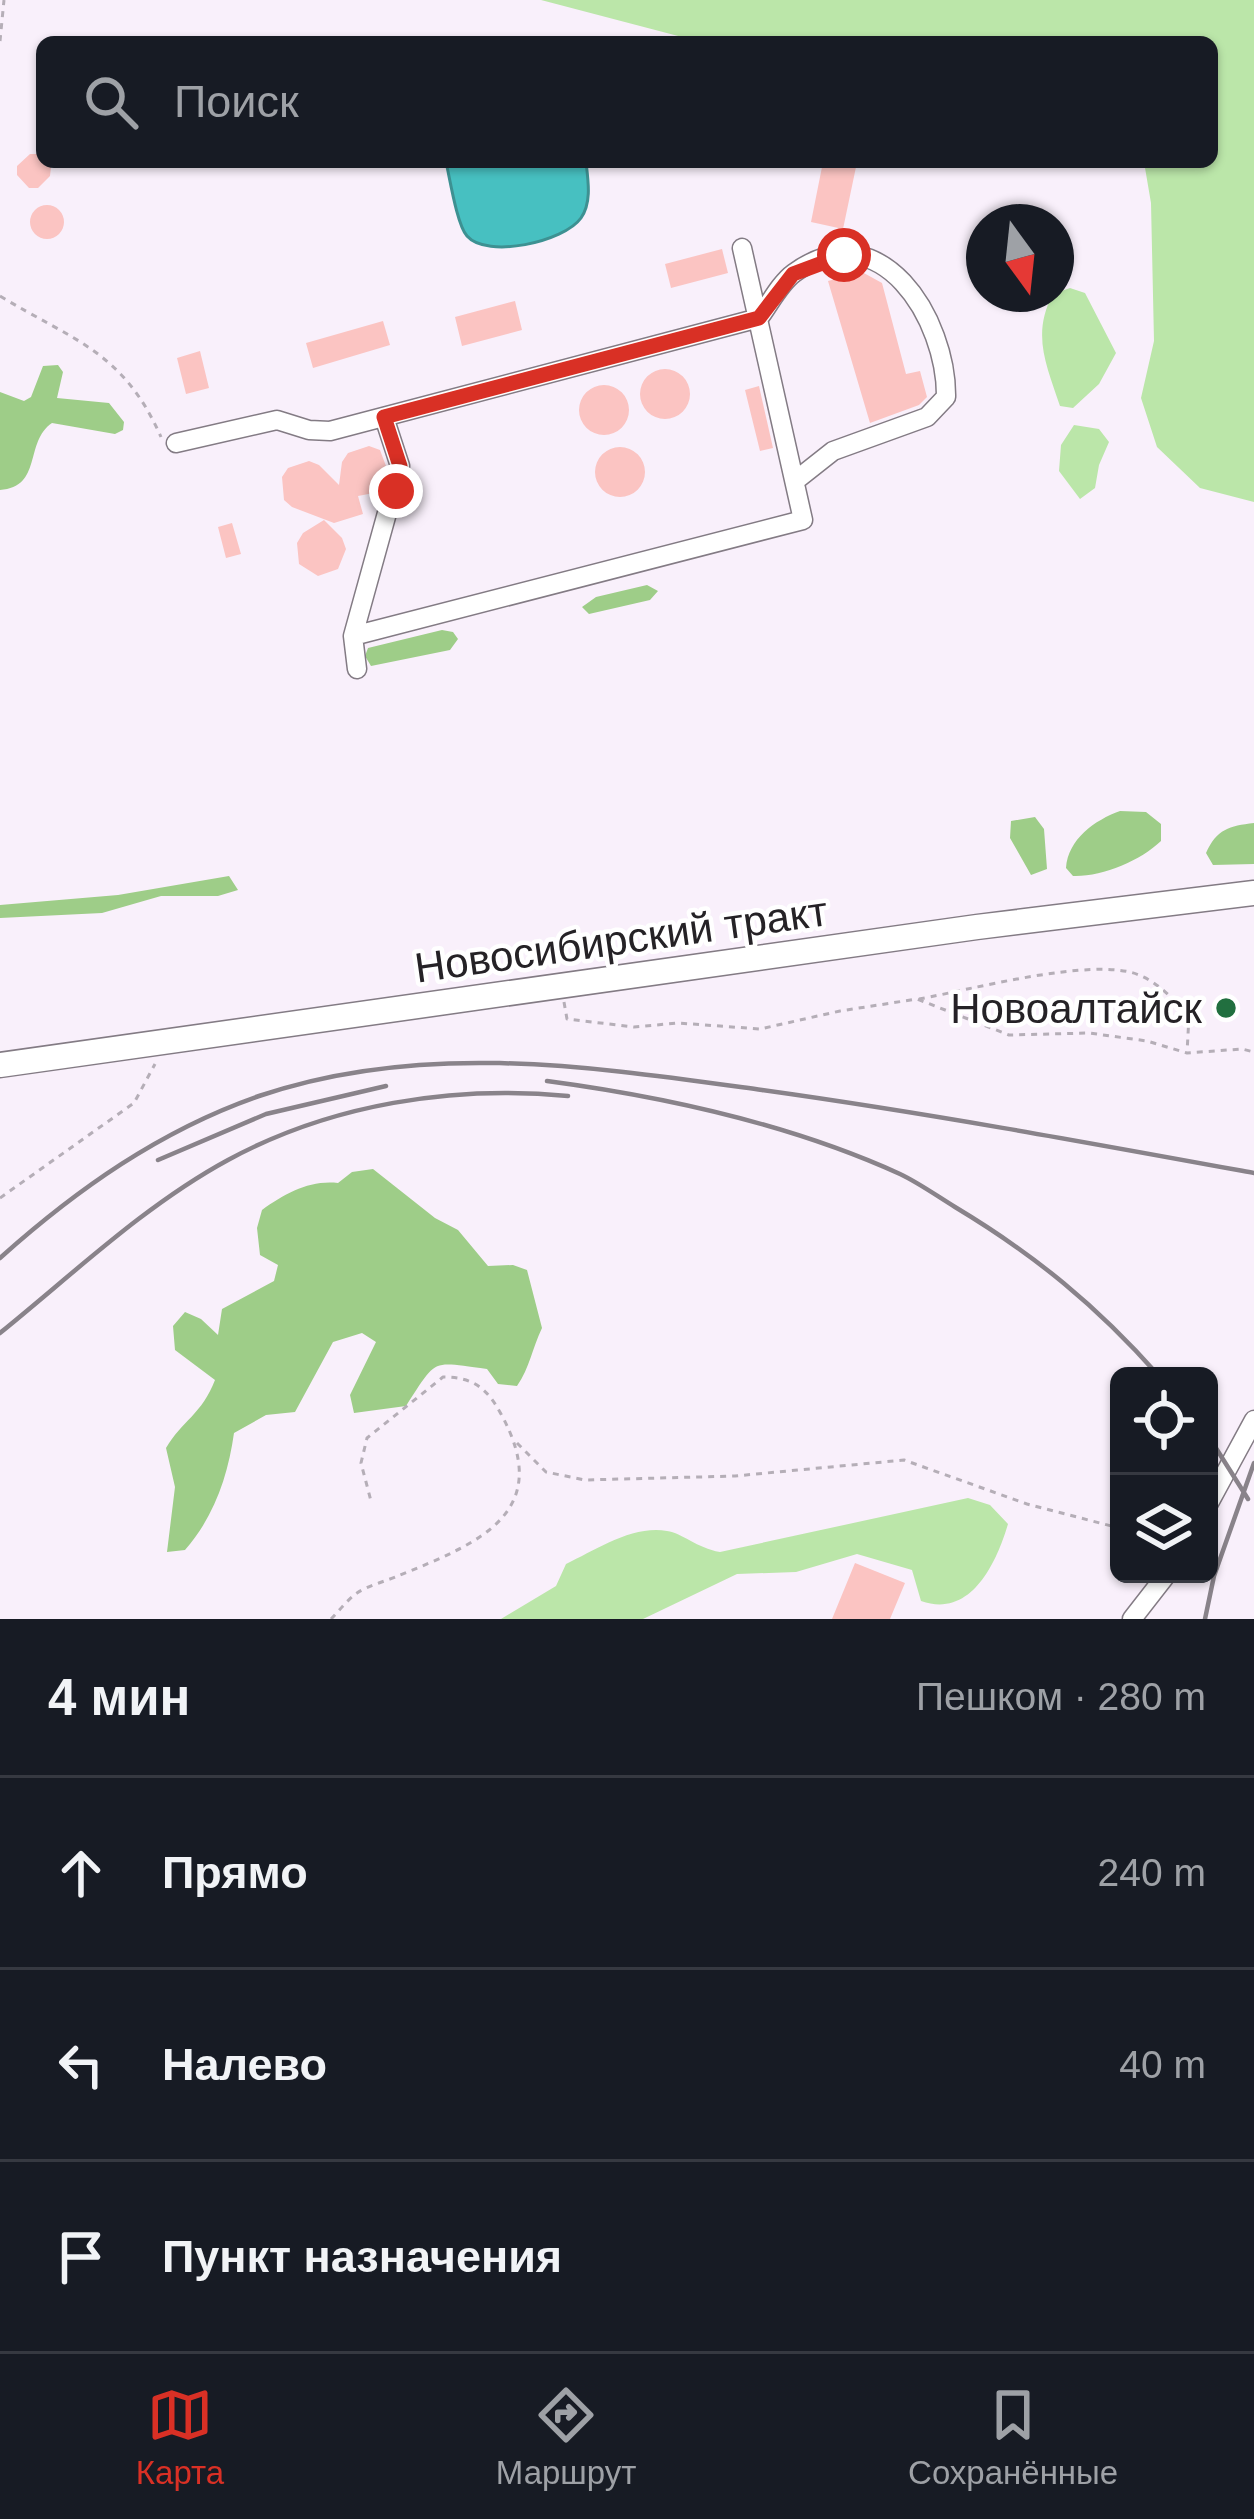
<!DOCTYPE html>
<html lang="ru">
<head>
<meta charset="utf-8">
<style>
	body { margin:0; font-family:Helvetica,sans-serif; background:#242831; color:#f1f3f6 }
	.controls { position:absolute; right:36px; bottom:36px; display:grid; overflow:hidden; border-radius:18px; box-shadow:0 3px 9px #0004 }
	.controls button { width:108px; height:108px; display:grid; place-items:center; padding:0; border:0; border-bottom:3px solid #363941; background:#171b24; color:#f1f3f6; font:60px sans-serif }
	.compass { position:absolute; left:966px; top:204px; width:108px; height:108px; border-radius:50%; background:#171b24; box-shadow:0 3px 9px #0004; rotate:165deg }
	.stop { position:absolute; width:36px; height:36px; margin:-27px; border:9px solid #d93025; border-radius:50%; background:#fff }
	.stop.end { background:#d93025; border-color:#fff; box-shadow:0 3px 12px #0008 }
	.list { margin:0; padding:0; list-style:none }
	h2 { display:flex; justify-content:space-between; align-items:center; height:156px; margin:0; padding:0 48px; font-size:51px }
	h2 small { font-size:39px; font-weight:400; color:#9ea1a6 }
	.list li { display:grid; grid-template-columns:78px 1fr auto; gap:36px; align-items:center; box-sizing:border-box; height:192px; padding:0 48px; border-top:3px solid #363941 }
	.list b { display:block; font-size:45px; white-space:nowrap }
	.list em { font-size:39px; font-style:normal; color:#9ea1a6 }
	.icon { flex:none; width:66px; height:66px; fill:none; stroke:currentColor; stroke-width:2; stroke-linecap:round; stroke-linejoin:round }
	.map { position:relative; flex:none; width:1254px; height:1619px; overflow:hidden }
	.search { position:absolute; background:#171b24; box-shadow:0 3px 9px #0004; left:36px; right:36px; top:36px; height:132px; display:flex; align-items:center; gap:30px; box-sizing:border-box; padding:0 42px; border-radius:18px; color:#9ea1a6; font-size:45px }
	.sheet { height:732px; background:#171b24 }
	nav { display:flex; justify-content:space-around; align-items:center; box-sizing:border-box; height:168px; border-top:3px solid #363941; background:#171b24; font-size:33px; color:#9ea1a6 }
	nav a { display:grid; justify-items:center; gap:6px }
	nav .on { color:#d93025 }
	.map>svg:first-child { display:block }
	.green { fill:#bbe6a9 }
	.forest { fill:#9ecd88 }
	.water { fill:#47c0c1; stroke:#3d9192; stroke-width:3 }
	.building { fill:#fbc4c2 }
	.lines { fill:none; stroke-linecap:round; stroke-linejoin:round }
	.minor-casing { stroke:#837b84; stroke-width:21 }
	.major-casing { stroke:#837b84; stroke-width:27 }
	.path { stroke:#b5aeb7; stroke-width:3; stroke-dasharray:6 6; stroke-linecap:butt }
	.minor { stroke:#fff; stroke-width:18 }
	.major { stroke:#fff; stroke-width:24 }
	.rail { stroke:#89838a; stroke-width:4.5 }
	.route { stroke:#d93025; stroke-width:15 }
	.poi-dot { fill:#216f3f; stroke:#fff; stroke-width:4.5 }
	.labels { text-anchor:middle; stroke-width:9; stroke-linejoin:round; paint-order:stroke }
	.street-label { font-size:42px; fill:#252226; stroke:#fff }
	.poi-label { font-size:42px; fill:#252226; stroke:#fff; text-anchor:end }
</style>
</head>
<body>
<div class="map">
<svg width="1254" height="1619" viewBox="0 0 1254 1619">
	<rect width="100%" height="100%" fill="#f9f0fb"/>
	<!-- green -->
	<path class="green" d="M541,0H1254V502L1200,488L1157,447L1141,398L1154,341L1151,203L1144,162H1212V42H701Z
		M1070,288L1085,293L1116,353L1099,384L1073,408L1060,406C1047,366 1031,335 1053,294Z
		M1074,425L1099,429L1109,442L1099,465L1095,488L1080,499L1059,471L1061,445Z
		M968,1498L990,1505L1008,1524C997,1561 972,1619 921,1601L912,1570L857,1554L796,1572L737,1574L643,1619H501L556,1586L566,1564C596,1550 632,1525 667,1531C682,1533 697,1548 720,1552Z"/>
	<!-- forest -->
	<path class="forest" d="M58,365L63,372L57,398L109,403L124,422L123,430L115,434L52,423C24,442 43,487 0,490V392L24,401L31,397L43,366Z
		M647,585L658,591L650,600L589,614L582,607L596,597Z
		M442,630L453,632L458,639L450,650L371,666L365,656L368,648Z
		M1120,811L1146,812L1161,824V841C1140,861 1102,877 1073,876L1066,868C1068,839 1095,820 1120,811Z
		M1035,817L1044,829L1047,869L1031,875L1010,838L1011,821Z
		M1254,823V864L1213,865L1206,853C1217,829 1229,826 1254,823Z
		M229,876L238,890L218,896H161L102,913L0,918V905L118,895Z
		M373,1169L435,1218L458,1230L488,1266L513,1265L527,1270L542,1328C532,1349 530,1367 517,1386L498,1384L487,1369C430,1362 438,1357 406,1406L354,1413L350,1395L376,1342L362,1333L333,1342L295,1412L266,1415L234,1433C228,1476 214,1517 185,1550L167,1552L175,1487L166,1448C182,1421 202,1414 215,1380L175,1350L173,1326L185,1312L201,1319L218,1335L222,1309L274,1281L278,1265L260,1255L257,1228L262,1210C286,1193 309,1180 338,1183L352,1172Z"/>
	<!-- water -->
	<path class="water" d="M446,162H586C588,180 592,202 581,218C564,242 487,259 467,236C457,225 450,179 446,162Z"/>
	<!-- building -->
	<path class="building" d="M30,154H42V162L51,167L50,176L38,188H29L17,175V166Z
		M823,162L856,167L843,229L811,222Z
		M30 222a17 17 0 1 1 34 0a17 17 0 1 1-34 0Z
		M722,249L728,273L671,288L665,264Z
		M862,272L882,283L906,374L920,371L927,397L919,405L870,423L828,281Z
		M515,301L522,330L462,346L455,317Z
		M383,321L390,345L313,368L306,343Z
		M200,351L209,388L186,394L177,358Z
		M640 394a25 25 0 1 1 50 0a25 25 0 1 1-50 0Z
		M579 410a25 25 0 1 1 50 0a25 25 0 1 1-50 0Z
		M759,386L773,448L760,451L745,390Z
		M369,446L380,450L386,466L379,492L358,496L363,514L334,523L292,507L284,500L282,477L288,468L309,461L319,465L339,485L342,462L348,453Z
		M595 472a25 25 0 1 1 50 0a25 25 0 1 1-50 0Z
		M324,520L342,538L346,549L338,569L318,576L299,564L297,543L303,533Z
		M232,523L241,554L226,558L218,527Z
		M855,1563L905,1583L890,1619H832Z"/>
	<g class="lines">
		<defs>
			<path id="minor" d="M176,443L277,420L309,430L330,431L759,318C769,305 780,283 794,273C881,210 947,320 946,397L927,417L833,451L795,481
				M353,636L803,520L742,248
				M357,669L353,636L400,466L384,417
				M1209,1503L1254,1420
				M1132,1619L1167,1574"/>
			<path id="major" d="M0,1065L977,927L1254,893"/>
		</defs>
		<!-- minor casing -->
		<use href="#minor" class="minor-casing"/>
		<!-- major casing -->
		<use href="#major" class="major-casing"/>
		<!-- path -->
		<path class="path" d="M0,41L4,0
			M0,296C74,341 123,351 161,437
			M919,999C970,990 1094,956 1139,975C1159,983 1174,1000 1189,1016L1187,1053
			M564,1002L567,1019L634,1027L678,1023L760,1029L840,1011L917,999L1009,1035L1089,1033L1147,1041L1187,1053L1242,1049L1254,1052
			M0,1198L134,1103L155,1064
			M517,1443L546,1472L585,1480L735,1476L904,1460L1027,1504L1119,1528
			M331,1619C339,1611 348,1599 357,1593C369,1585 387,1581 400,1575C480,1543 555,1512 501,1414C487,1388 473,1377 443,1377L367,1438L361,1463L371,1501"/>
		<!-- minor -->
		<use href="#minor" class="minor"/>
		<!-- major -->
		<use href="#major" class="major"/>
		<!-- rail -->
		<path class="rail" d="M547,1081C667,1097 790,1124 900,1174C919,1183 937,1196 955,1207C1035,1255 1097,1306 1159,1376
			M158,1160L266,1114L386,1086
			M0,1258C77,1189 161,1130 259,1096C423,1040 595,1067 762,1090C927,1113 1090,1143 1254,1173
			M0,1333C73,1274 145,1205 228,1160C331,1104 453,1085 568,1096
			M1209,1437L1248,1499
			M1205,1619L1214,1576L1254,1463"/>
	</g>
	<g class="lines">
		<!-- route -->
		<path class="route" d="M396,491L400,466L384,417L759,318L793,274L844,255"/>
	</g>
	<!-- markers -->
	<circle class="poi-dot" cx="1226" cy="1008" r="12"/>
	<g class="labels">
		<!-- street labels -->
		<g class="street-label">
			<text transform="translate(621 939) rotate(-8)" y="15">Новосибирский тракт</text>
		</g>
		<!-- poi labels -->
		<g class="poi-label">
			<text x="1202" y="1023">Новоалтайск</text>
		</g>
	</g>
</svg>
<div class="controls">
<button><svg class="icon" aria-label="locate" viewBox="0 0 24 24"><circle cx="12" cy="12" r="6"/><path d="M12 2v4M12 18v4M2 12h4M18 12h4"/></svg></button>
<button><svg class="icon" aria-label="layers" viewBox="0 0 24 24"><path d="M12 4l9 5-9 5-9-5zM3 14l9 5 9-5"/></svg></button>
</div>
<svg class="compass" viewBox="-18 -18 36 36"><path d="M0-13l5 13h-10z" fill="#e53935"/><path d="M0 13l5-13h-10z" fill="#9ea1a6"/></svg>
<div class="stop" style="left:844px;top:255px"></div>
<div class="stop end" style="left:396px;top:491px"></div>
<div class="search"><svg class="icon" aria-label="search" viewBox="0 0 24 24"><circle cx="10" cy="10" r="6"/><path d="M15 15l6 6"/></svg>Поиск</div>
</div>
<section class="sheet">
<h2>4 мин<small>Пешком · 280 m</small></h2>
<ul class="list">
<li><svg class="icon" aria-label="ahead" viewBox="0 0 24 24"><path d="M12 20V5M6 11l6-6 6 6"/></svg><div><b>Прямо</b></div><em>240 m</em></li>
<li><svg class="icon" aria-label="left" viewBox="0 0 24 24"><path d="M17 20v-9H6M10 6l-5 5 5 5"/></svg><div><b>Налево</b></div><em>40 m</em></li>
<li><svg class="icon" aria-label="arrive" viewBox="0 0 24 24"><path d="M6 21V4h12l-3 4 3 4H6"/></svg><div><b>Пункт назначения</b></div></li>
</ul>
</section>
<nav>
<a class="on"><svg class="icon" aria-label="map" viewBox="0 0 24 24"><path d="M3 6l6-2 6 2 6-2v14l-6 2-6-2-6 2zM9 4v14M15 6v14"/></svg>Карта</a>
<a><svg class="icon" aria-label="directions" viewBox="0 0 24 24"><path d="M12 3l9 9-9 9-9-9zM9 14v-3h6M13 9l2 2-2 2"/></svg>Маршрут</a>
<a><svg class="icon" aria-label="saved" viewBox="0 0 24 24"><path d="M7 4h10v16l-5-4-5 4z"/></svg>Сохранённые</a>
</nav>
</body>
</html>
